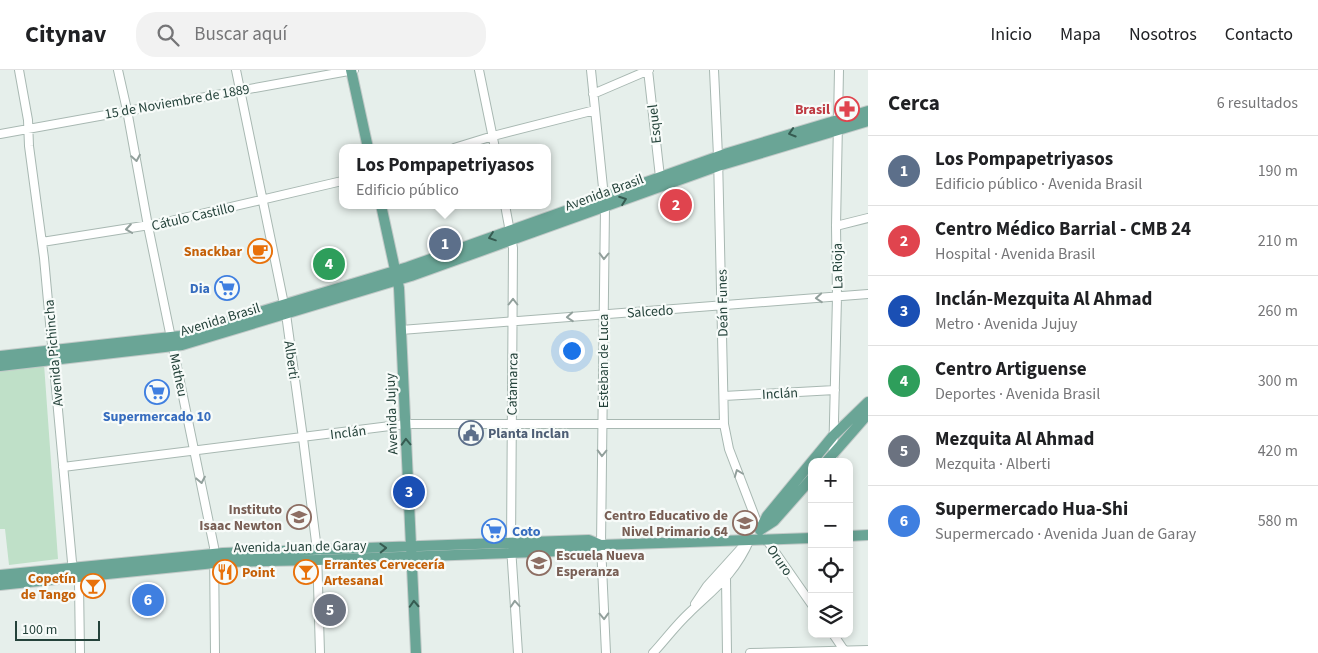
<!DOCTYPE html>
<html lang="es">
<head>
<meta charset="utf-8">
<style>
	body { margin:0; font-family:"Source Sans 3",sans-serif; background:#f2f2f2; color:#202124 }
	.controls { position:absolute; right:15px; bottom:15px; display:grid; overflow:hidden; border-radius:10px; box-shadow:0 2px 8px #0003 }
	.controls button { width:45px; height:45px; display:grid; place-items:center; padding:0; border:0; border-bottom:1px solid #e0e0e0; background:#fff; color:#202124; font:25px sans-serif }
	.scale { position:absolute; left:15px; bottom:12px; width:85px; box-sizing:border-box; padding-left:5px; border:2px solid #24423a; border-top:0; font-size:14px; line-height:18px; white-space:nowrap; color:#24423a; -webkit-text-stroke:4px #f7fbf9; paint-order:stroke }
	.you { position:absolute; left:571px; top:280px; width:18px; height:18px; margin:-12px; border:4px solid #fff; border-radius:50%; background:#1a73e8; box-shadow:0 0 0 8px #1a73e833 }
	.badge { display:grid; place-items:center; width:32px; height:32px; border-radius:50%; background:#7f4e3f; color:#fff; font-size:16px; font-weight:700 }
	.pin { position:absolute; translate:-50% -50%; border:2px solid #fff; box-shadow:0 1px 5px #0006 }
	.popup { position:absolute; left:339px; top:74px; width:212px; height:65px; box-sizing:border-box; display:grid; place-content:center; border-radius:10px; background:#fff; filter:drop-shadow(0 1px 4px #0005); font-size:16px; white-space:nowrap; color:#757577 }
	.popup b { font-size:19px; color:#202124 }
	.popup::after { content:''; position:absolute; left:50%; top:100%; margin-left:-10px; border:10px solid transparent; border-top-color:#fff }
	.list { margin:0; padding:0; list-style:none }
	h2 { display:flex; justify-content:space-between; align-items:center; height:65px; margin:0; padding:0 20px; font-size:21px }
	h2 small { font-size:16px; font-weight:400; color:#757577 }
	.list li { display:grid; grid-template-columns:32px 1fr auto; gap:15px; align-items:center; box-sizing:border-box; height:70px; padding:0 20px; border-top:1px solid #e0e0e0 }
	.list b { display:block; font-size:19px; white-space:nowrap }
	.list p { margin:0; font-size:16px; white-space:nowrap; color:#757577 }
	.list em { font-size:16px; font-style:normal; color:#757577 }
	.icon { flex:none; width:28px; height:28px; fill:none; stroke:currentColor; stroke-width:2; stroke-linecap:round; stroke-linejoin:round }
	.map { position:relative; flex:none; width:868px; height:583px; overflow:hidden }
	header { display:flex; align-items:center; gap:30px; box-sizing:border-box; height:70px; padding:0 25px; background:#fff; border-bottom:1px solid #e0e0e0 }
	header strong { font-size:24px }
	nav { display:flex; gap:28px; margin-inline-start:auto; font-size:18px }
	.search { width:350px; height:45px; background:#f2f2f2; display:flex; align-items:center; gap:12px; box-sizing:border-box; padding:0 18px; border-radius:20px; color:#757577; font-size:19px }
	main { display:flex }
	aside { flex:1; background:#fff }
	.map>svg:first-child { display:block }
	.green { fill:#bfe0c8 }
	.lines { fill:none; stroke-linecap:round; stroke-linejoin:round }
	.minor-casing { stroke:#a8b8b2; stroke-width:10 }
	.major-casing { stroke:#c2cac8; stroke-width:12 }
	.minor { stroke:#fff; stroke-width:8 }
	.major { stroke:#6aa596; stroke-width:10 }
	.oneway { stroke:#365b51 }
	.oneway2 { stroke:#92a09c }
	.labels { text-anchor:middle; stroke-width:4.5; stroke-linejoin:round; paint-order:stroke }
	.street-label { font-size:14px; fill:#24423a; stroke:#f7fbf9 }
	.health-label { font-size:14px; font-weight:bold; fill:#be3a42; stroke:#f7fbf9; text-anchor:end }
	.food-label { font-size:14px; font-weight:bold; fill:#c56008; stroke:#f7fbf9; text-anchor:end }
	.shop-label { font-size:14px; font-weight:bold; fill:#366cbe; stroke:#f7fbf9; text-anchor:end }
	.service-label { font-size:14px; font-weight:bold; fill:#4e5e75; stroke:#f7fbf9; text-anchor:start }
	.education-label { font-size:14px; font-weight:bold; fill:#785e54; stroke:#f7fbf9; text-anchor:end }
</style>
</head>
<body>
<header>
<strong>Citynav</strong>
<div class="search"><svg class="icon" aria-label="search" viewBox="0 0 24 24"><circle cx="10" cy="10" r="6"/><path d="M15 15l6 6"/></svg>Buscar aquí</div>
<nav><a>Inicio</a><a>Mapa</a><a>Nosotros</a><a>Contacto</a></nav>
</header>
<main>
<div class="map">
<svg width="868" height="583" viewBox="0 0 868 583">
	<rect width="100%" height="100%" fill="#e6efeb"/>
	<!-- green -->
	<path class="green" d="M44,294L58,489L9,495L5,459H0V300Z"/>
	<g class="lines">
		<defs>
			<path id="minor" d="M19,0L28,50L29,76L44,188L72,492L79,513L80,583
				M118,0L127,40L148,156L214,477L215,583
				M236,0L286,244L303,368L317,480L320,583
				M479,0L495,78
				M591,0L605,137L601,475L606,583
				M648,0L660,107
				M714,0L718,86L724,354L729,379L760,460
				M593,24L649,0
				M0,64L354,0
				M454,78L493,66L595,40
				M505,135L513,178L511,477L518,583
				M836,156L868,148
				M42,172L162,153L342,111
				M401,260L868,224
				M724,326L835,320
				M833,392L837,227L836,156L839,0
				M63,397L406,354H724
				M766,469L812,535
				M726,508L727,583
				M695,534L707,516L745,474
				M833,564L846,583
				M653,583C665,570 676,555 689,543C715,518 735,504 750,469
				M750,583L868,580"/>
			<path id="major" d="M351,0L368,78
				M381,135L399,218L416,583
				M0,286L180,266L408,197L728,83L868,41
				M0,296L182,275L411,206L718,96L868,51
				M826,392L868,344
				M760,460L767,446L833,366L868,332
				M760,460L774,451L812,408
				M849,466L868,465
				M0,505L223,483L589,470L601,475
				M0,515L224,492L317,490L589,480L601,475L812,468"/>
		</defs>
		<!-- minor casing -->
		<use href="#minor" class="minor-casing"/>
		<!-- major casing -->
		<use href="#major" class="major-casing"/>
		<!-- minor -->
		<use href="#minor" class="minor"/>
		<!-- major -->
		<use href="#major" class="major"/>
	</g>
	<!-- one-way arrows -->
	<defs><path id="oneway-chevron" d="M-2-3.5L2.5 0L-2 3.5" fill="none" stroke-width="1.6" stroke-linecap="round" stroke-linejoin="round" transform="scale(1.25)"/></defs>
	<g class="oneway">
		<use href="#oneway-chevron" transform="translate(792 63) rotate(163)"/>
		<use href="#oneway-chevron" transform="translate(623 130) rotate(-20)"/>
		<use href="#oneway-chevron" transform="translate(492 167) rotate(161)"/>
		<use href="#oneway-chevron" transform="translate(406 372) rotate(-92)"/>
		<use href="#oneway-chevron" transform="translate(383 478) rotate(-2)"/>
		<use href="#oneway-chevron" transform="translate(414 534) rotate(-93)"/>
	</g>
	<g class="oneway2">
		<use href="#oneway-chevron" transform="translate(136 88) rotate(80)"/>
		<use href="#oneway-chevron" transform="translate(129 159) rotate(172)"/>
		<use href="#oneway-chevron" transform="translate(604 186) rotate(91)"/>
		<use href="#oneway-chevron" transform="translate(819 228) rotate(176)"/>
		<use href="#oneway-chevron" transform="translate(513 232) rotate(-90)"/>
		<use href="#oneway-chevron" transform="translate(570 247) rotate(176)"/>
		<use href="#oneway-chevron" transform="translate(602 383) rotate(91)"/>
		<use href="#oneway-chevron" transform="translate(738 403) rotate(-111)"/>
		<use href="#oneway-chevron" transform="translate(201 410) rotate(79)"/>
		<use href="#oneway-chevron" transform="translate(515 534) rotate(-94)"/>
		<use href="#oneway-chevron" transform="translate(604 546) rotate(88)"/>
	</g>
	<!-- icons -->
	<defs>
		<symbol id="pharmacy-ring" viewBox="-11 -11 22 22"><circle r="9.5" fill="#f7fbf9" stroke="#e0444e" stroke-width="1.5"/><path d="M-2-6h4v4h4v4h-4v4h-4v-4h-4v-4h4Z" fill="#e0444e"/></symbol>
		<symbol id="cafe-ring" viewBox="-11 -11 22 22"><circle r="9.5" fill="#f7fbf9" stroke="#e8710a" stroke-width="1.5"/><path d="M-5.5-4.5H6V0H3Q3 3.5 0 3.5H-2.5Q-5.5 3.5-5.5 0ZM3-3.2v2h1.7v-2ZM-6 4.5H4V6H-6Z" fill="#e8710a"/></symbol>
		<symbol id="supermarket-ring" viewBox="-11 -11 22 22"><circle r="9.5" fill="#f7fbf9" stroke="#3f7fe0" stroke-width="1.5"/><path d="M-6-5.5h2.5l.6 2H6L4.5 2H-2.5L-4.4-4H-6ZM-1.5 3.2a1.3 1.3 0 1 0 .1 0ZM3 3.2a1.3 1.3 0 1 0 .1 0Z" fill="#3f7fe0"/></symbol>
		<symbol id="civic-ring" viewBox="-11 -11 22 22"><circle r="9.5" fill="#f7fbf9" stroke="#5c6f8a" stroke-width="1.5"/><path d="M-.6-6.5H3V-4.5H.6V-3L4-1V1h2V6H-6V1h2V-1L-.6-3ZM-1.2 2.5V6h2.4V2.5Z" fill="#5c6f8a"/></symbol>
		<symbol id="school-ring" viewBox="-11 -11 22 22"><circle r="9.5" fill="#f7fbf9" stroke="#8d6e63" stroke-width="1.5"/><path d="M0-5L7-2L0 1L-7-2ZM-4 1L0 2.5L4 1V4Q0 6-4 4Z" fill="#8d6e63"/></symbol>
		<symbol id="restaurant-ring" viewBox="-11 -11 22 22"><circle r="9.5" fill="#f7fbf9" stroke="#e8710a" stroke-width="1.5"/><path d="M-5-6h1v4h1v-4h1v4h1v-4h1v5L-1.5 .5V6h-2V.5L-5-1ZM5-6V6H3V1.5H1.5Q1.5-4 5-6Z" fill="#e8710a"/></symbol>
		<symbol id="bar-ring" viewBox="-11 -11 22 22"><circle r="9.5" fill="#f7fbf9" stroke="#e8710a" stroke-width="1.5"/><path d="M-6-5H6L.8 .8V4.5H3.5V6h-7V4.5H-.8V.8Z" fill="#e8710a"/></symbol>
	</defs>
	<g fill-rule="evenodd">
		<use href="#pharmacy-ring" x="833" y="25" width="28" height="28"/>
		<use href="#cafe-ring" x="246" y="167" width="28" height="28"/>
		<use href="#supermarket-ring" x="213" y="204" width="28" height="28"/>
		<use href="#supermarket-ring" x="143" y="308" width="28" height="28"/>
		<use href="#civic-ring" x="457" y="349" width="28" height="28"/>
		<use href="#school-ring" x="285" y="433" width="28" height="28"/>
		<use href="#school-ring" x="731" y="439" width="28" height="28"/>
		<use href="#supermarket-ring" x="480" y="447" width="28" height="28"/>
		<use href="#school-ring" x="525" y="479" width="28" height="28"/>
		<use href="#restaurant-ring" x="211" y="488" width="28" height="28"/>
		<use href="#bar-ring" x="292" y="488" width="28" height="28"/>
		<use href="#bar-ring" x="79" y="502" width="28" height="28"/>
	</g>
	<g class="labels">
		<!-- street labels -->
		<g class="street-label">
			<text transform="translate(177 31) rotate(-10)" y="5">15 de Noviembre de 1889</text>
			<text transform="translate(654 54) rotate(-96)" y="5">Esquel</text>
			<text transform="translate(604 122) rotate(-20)" y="5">Avenida Brasil</text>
			<text transform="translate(193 146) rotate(-13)" y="5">Cátulo Castillo</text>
			<text transform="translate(837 196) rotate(-91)" y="5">La Rioja</text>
			<text transform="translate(722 233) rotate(-91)" y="5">Deán Funes</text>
			<text transform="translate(650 241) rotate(-4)" y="5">Salcedo</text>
			<text transform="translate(220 249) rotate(-17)" y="5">Avenida Brasil</text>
			<text transform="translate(53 283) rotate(-95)" y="5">Avenida Pichincha</text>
			<text transform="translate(292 290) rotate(82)" y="5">Alberti</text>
			<text transform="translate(603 291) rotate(-90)" y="5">Esteban de Luca</text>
			<text transform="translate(179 305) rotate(78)" y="5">Matheu</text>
			<text transform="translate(512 314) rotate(-89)" y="5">Catamarca</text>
			<text transform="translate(780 323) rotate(-3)" y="5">Inclán</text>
			<text transform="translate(391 344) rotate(-92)" y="5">Avenida Jujuy</text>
			<text transform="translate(348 362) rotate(-7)" y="5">Inclán</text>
			<text transform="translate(300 476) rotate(-1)" y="5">Avenida Juan de Garay</text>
			<text transform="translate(780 490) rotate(55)" y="5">Oruro</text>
		</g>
		<!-- health labels -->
		<g class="health-label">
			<text x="830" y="44">Brasil</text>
		</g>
		<!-- food labels -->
		<g class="food-label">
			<text x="242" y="186">Snackbar</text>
			<text x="324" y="499" text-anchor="start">Errantes Cervecería<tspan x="324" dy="16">Artesanal</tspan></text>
			<text x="242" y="507" text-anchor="start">Point</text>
			<text x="76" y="513">Copetín<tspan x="76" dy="16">de Tango</tspan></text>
		</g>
		<!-- shop labels -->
		<g class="shop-label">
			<text x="210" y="223">Dia</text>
			<text x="157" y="351" text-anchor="middle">Supermercado 10</text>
			<text x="512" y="466" text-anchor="start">Coto</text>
		</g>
		<!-- service labels -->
		<g class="service-label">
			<text x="488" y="368">Planta Inclan</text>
		</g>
		<!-- education labels -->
		<g class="education-label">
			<text x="282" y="444">Instituto<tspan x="282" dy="16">Isaac Newton</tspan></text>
			<text x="728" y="450">Centro Educativo de<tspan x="728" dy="16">Nivel Primario 64</tspan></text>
			<text x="556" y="490" text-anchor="start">Escuela Nueva<tspan x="556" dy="16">Esperanza</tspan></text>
		</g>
	</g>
</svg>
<div class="controls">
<button>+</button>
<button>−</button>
<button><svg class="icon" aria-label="locate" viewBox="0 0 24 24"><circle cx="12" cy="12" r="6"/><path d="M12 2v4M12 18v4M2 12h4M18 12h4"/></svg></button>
<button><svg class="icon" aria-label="layers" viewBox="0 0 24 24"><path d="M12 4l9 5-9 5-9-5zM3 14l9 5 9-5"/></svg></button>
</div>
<div class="scale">100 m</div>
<div class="you"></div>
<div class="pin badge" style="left:445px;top:174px;background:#5c6f8a">1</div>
<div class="popup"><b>Los Pompapetriyasos</b>Edificio público</div>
<div class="pin badge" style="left:676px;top:135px;background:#e0444e">2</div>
<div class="pin badge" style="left:409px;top:422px;background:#1a4fb4">3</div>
<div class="pin badge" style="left:329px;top:194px;background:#2e9e5b">4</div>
<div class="pin badge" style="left:330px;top:540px;background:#6b7280">5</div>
<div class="pin badge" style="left:148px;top:530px;background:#3f7fe0">6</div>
</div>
<aside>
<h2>Cerca<small>6 resultados</small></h2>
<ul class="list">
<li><span class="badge" style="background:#5c6f8a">1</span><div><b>Los Pompapetriyasos</b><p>Edificio público · Avenida Brasil</p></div><em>190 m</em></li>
<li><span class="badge" style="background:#e0444e">2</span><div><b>Centro Médico Barrial - CMB 24</b><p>Hospital · Avenida Brasil</p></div><em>210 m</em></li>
<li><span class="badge" style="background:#1a4fb4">3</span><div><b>Inclán-Mezquita Al Ahmad</b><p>Metro · Avenida Jujuy</p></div><em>260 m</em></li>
<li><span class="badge" style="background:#2e9e5b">4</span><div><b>Centro Artiguense</b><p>Deportes · Avenida Brasil</p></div><em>300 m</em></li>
<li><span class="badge" style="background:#6b7280">5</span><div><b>Mezquita Al Ahmad</b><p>Mezquita · Alberti</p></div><em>420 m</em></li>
<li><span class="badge" style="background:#3f7fe0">6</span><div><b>Supermercado Hua-Shi</b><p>Supermercado · Avenida Juan de Garay</p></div><em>580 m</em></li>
</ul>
</aside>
</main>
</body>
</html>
